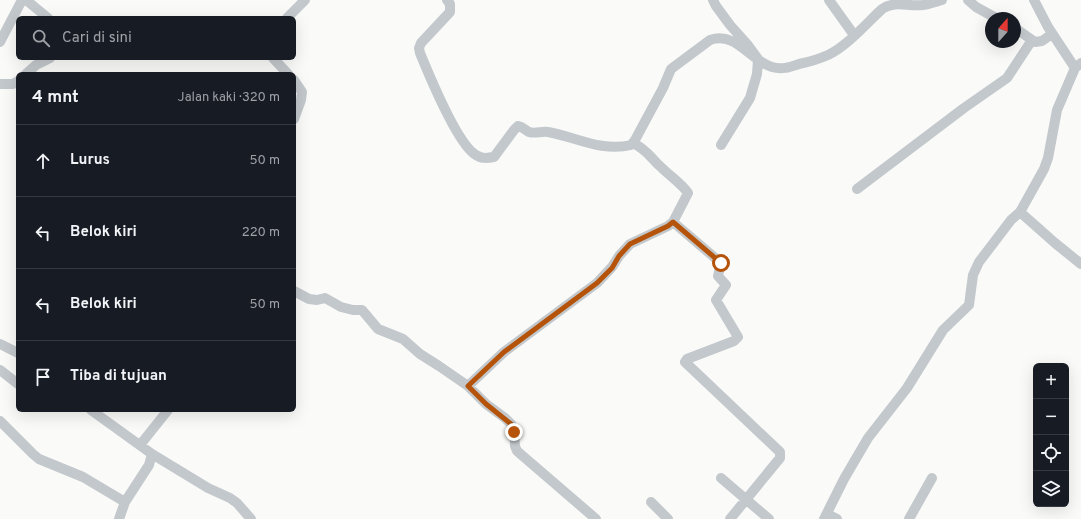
<!DOCTYPE html>
<html lang="id">
<head>
<meta charset="utf-8">
<style>
	body { margin:0; font-family:Overpass,sans-serif; background:#20242c; color:#f1f3f6 }
	.controls { position:absolute; right:12px; bottom:12px; display:grid; overflow:hidden; border-radius:6px; box-shadow:0 4px 16px #0002 }
	.controls button { width:36px; height:36px; display:grid; place-items:center; padding:0; border:0; border-bottom:1px solid #363941; background:#171b24; color:#f1f3f6; font:20px sans-serif }
	.compass { position:absolute; left:985px; top:12px; width:36px; height:36px; border-radius:50%; background:#171b24; box-shadow:0 4px 16px #0002; rotate:21deg }
	.stop { position:absolute; width:12px; height:12px; margin:-9px; border:3px solid #b45309; border-radius:50%; background:#fff }
	.stop.end { background:#b45309; border-color:#fff; box-shadow:0 1px 4px #0008 }
	.list { margin:0; padding:0; list-style:none }
	h2 { display:flex; justify-content:space-between; align-items:center; height:52px; margin:0; padding:0 16px; font-size:17px }
	h2 small { font-size:13px; font-weight:400; color:#9ea1a6 }
	.list li { display:grid; grid-template-columns:26px 1fr auto; gap:12px; align-items:center; box-sizing:border-box; height:72px; padding:0 16px; border-top:1px solid #363941 }
	.list b { display:block; font-size:15px; white-space:nowrap }
	.list em { font-size:13px; font-style:normal; color:#9ea1a6 }
	.icon { flex:none; width:22px; height:22px; fill:none; stroke:currentColor; stroke-width:2; stroke-linecap:round; stroke-linejoin:round }
	.map { position:relative; flex:none; width:1081px; height:519px; overflow:hidden }
	.search { position:absolute; background:#171b24; box-shadow:0 4px 16px #0002; left:16px; top:16px; width:280px; height:44px; display:flex; align-items:center; gap:10px; box-sizing:border-box; padding:0 14px; border-radius:6px; color:#9ea1a6; font-size:15px }
	.panel { position:absolute; background:#171b24; box-shadow:0 4px 16px #0002; left:16px; top:72px; width:280px; height:340px; border-radius:6px }
	.map>svg:first-child { display:block }
	.lines { fill:none; stroke-linecap:round; stroke-linejoin:round }
	.street { stroke:#c3c8cc; stroke-width:10 }
	.route { stroke:#b45309; stroke-width:5 }
</style>
</head>
<body>
<div class="map">
<svg width="1081" height="519" viewBox="0 0 1081 519">
	<rect width="100%" height="100%" fill="#fafaf8"/>
	<g class="lines">
		<!-- street -->
		<path class="street" d="M26,0L48,18
			M447,0L450,4V12L421,43L419,48L420,53C429,75 458,145 476,155C482,159 488,158 494,157L514,130L518,126C523,127 525,130 529,132C535,134 542,131 548,132C576,137 601,152 631,145L635,140L663,88L671,69L710,40C736,31 749,60 772,67C782,70 790,67 799,64C809,62 819,59 828,55C846,47 867,23 882,9C895,0 908,7 923,5C929,4 935,2 942,0
			M713,0L716,6L730,25L747,44L758,59L757,74L750,98L721,145
			M829,0L854,35
			M968,0L976,7L996,18
			M1034,0L1048,27L1075,68
			M287,18L305,0
			M1015,28L1035,42L1042,41L1052,34
			M0,42L22,0
			M273,58L288,74
			M26,74L36,65L50,58
			M294,80L302,92L301,100L294,119
			M0,84H13L18,81
			M857,189L964,108L1007,78L1032,40
			M1020,212L1055,243L1081,264
			M673,222L721,263L718,276L726,285L716,300L738,337L734,341L687,359L685,362L780,452V458L730,519
			M294,291L309,299L317,300L325,298L341,307L353,310H362L378,329L403,339L420,354L439,366L468,386L486,404L505,418L511,424L514,432L515,446L517,451L596,519
			M0,344L18,353
			M0,370L18,384
			M468,386L504,352L597,283L612,267L619,256L630,244L668,226L673,222L688,193C682,184 670,176 662,168C650,158 649,151 633,143
			M91,410L152,454L149,465L125,502L119,519
			M0,421L33,454L39,459L83,477L125,502
			M140,445L168,410
			M152,454L208,488L230,498L237,503L251,519
			M721,478L769,519
			M651,502L668,519
			M827,514L837,519
			M824,519L844,479L868,438L907,388L943,330L969,305L973,275L979,262L1011,220L1020,212L1044,169L1048,158L1057,110L1075,68L1081,63
			M909,519L932,478"/>
	</g>
	<g class="lines">
		<!-- route -->
		<path class="route" d="M514,432L511,424L486,404L468,386L504,352L597,283L612,268L619,256L630,244L668,226L673,222L721,263"/>
	</g>
</svg>
<div class="controls">
<button>+</button>
<button>−</button>
<button><svg class="icon" aria-label="locate" viewBox="0 0 24 24"><circle cx="12" cy="12" r="6"/><path d="M12 2v4M12 18v4M2 12h4M18 12h4"/></svg></button>
<button><svg class="icon" aria-label="layers" viewBox="0 0 24 24"><path d="M12 4l9 5-9 5-9-5zM3 14l9 5 9-5"/></svg></button>
</div>
<svg class="compass" viewBox="-18 -18 36 36"><path d="M0-13l5 13h-10z" fill="#e53935"/><path d="M0 13l5-13h-10z" fill="#9ea1a6"/></svg>
<div class="stop" style="left:721px;top:263px"></div>
<div class="stop end" style="left:514px;top:432px"></div>
<div class="search"><svg class="icon" aria-label="search" viewBox="0 0 24 24"><circle cx="10" cy="10" r="6"/><path d="M15 15l6 6"/></svg>Cari di sini</div>
<section class="panel">
<h2>4 mnt<small>Jalan kaki · 320 m</small></h2>
<ul class="list">
<li><svg class="icon" aria-label="ahead" viewBox="0 0 24 24"><path d="M12 20V5M6 11l6-6 6 6"/></svg><div><b>Lurus</b></div><em>50 m</em></li>
<li><svg class="icon" aria-label="left" viewBox="0 0 24 24"><path d="M17 20v-9H6M10 6l-5 5 5 5"/></svg><div><b>Belok kiri</b></div><em>220 m</em></li>
<li><svg class="icon" aria-label="left" viewBox="0 0 24 24"><path d="M17 20v-9H6M10 6l-5 5 5 5"/></svg><div><b>Belok kiri</b></div><em>50 m</em></li>
<li><svg class="icon" aria-label="arrive" viewBox="0 0 24 24"><path d="M6 21V4h12l-3 4 3 4H6"/></svg><div><b>Tiba di tujuan</b></div></li>
</ul>
</section>
</div>
</body>
</html>
